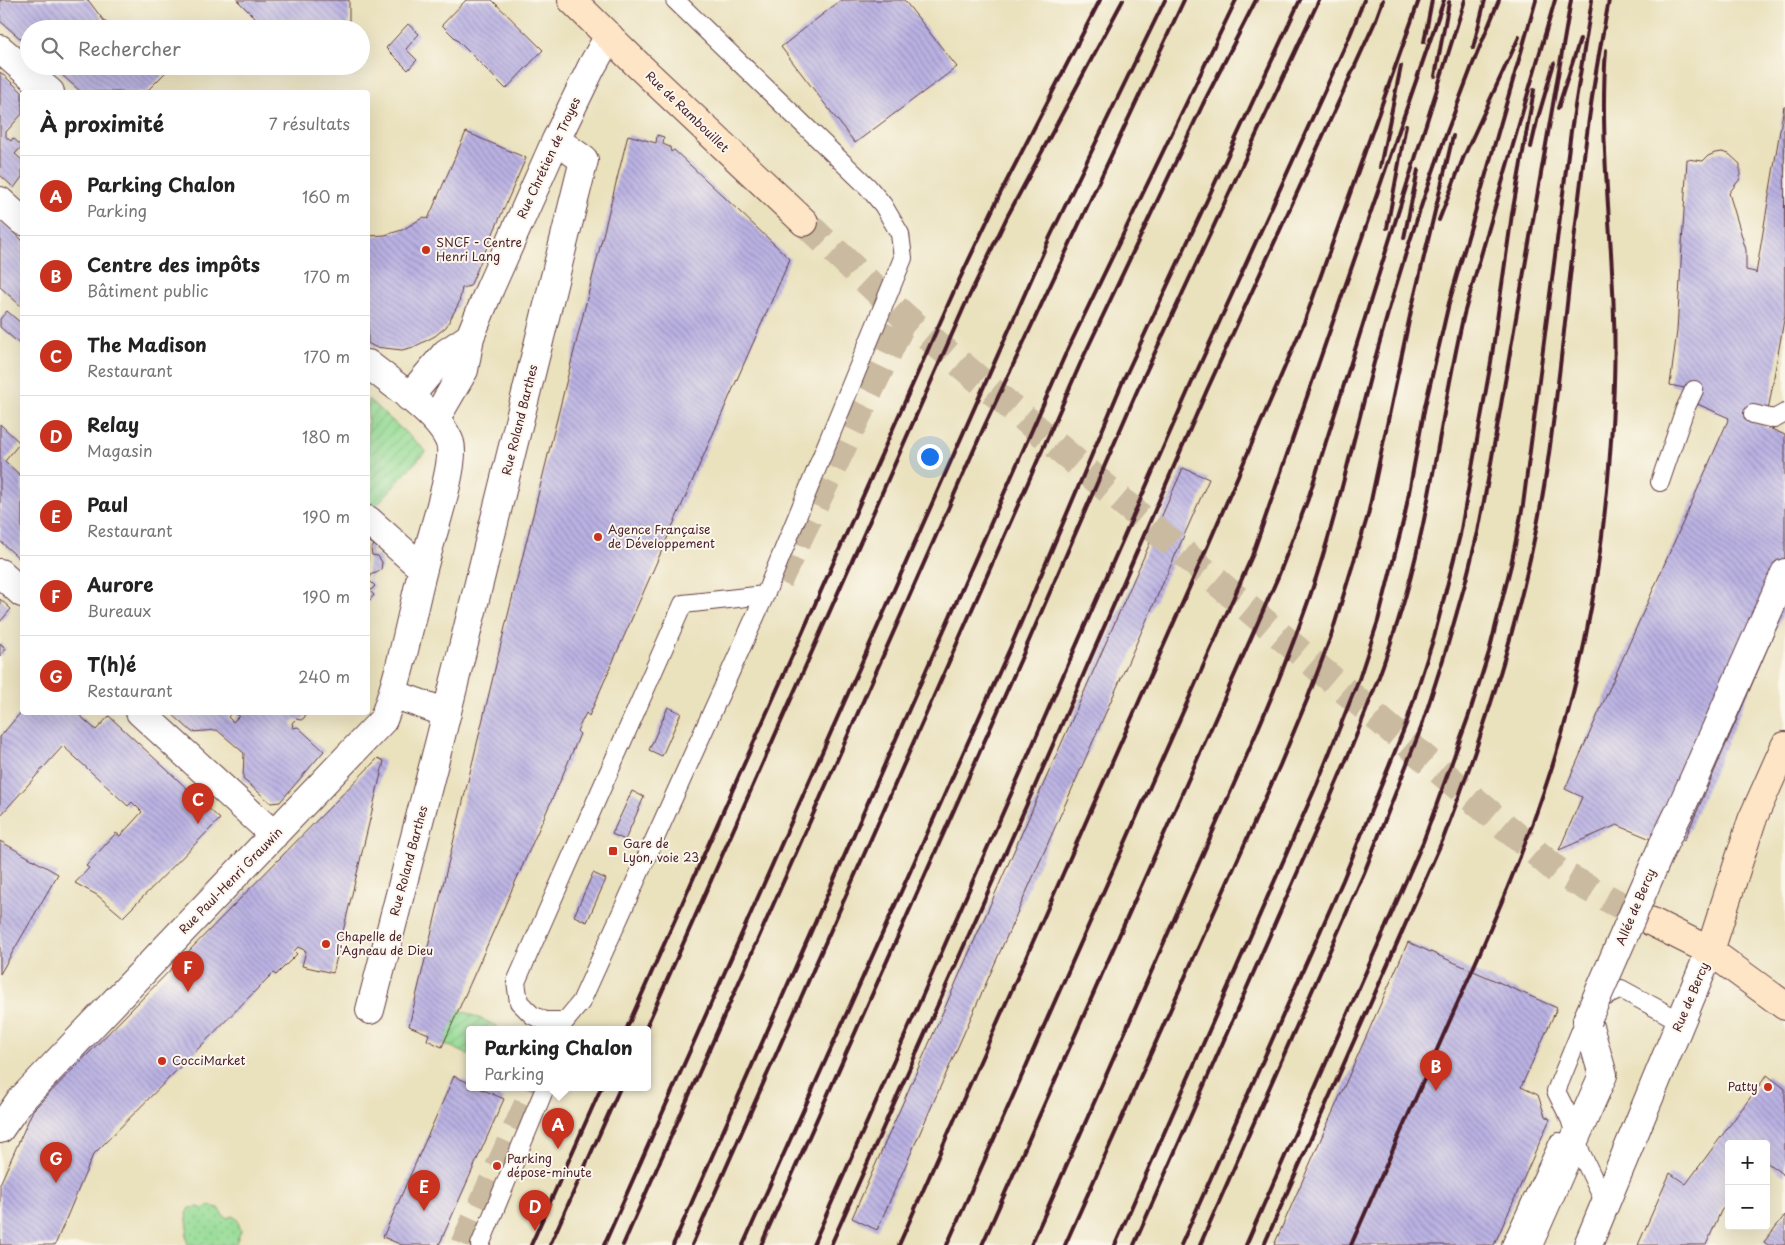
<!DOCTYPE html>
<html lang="fr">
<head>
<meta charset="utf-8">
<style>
	body { margin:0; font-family:"Playpen Sans",sans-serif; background:#f2f2f2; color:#222 }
	.controls { position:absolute; right:15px; bottom:15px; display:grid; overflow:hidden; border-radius:5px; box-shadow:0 5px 20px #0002 }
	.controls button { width:45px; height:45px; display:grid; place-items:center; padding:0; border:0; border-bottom:1px solid #e0e0e0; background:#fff; color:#222; font:25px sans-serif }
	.you { position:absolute; left:929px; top:456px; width:18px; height:18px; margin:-12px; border:4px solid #fff; border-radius:50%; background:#1a73e8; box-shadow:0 0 0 8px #1a73e833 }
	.badge { display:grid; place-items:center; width:32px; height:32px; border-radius:50%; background:#c8321e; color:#fff; font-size:16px; font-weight:700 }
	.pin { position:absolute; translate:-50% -41px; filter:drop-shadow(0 1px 2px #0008) }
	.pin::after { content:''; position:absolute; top:26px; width:18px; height:15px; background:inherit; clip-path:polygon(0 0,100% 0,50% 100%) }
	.popup { position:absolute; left:466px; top:1026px; width:185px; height:65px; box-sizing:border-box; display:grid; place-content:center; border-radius:5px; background:#fff; filter:drop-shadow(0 1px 4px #0005); font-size:16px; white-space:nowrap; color:#767676 }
	.popup b { font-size:19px; color:#222 }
	.popup::after { content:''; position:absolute; left:50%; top:100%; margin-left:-10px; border:10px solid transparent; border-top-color:#fff }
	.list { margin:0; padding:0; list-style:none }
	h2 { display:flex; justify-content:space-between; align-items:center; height:65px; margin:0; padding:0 20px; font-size:21px }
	h2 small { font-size:16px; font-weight:400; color:#767676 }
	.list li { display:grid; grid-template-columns:32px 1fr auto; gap:15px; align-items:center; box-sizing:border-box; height:80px; padding:0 20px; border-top:1px solid #e0e0e0 }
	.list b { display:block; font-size:19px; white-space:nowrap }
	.list p { margin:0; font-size:16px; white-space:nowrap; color:#767676 }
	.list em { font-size:16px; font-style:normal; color:#767676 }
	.icon { flex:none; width:28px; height:28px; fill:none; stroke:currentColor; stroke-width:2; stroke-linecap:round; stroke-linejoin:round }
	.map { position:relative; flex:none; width:1785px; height:1245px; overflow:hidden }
	.search { position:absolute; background:#fff; box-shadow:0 5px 20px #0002; left:20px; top:20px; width:350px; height:55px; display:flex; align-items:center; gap:12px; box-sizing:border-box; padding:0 18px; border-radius:28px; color:#767676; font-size:19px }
	.panel { position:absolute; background:#fff; box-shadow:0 5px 20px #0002; left:20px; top:90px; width:350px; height:625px; border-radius:5px }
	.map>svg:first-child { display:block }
	.grass { fill:url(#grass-dots); stroke:#707d60 }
	.garden { fill:url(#garden-furrows); stroke:#707d60 }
	.building { fill:url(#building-back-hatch) }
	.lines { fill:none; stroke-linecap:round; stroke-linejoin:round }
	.secondary-tunnel { stroke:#cabaa0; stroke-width:28; stroke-dasharray:28 14; stroke-linecap:butt }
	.lane-casing { stroke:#623c41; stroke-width:20 }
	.street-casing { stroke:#623c41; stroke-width:30 }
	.secondary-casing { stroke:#623c41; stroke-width:30 }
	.lane { stroke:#fff; stroke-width:18 }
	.street { stroke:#fff; stroke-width:28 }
	.secondary { stroke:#fde5c5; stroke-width:28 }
	.rail { stroke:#4a1f2b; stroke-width:4 }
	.street-bridge-casing { stroke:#623c41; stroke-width:30; stroke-linecap:butt }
	.street-bridge { stroke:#fff; stroke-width:28 }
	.poi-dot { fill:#c8321e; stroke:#fbf7ec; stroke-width:2 }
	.labels { text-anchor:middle; stroke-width:4; stroke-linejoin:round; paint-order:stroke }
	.street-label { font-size:12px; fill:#4a1f2b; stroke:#fbf7ec }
	.poi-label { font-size:12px; fill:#4a1f2b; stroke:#fbf7ec; text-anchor:start }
</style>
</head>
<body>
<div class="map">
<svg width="1785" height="1245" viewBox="0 0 1785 1245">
	<defs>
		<pattern id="grass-dots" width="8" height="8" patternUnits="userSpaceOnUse" patternTransform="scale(1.25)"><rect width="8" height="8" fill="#95db95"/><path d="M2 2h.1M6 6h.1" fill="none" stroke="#82bc81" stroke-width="1.8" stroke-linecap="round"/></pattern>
		<pattern id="garden-furrows" width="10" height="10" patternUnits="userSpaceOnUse" patternTransform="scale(1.25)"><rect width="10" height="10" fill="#95db95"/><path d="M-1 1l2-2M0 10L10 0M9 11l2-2" fill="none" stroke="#82bc81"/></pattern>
		<pattern id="building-back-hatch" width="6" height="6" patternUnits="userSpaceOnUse" patternTransform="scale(1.25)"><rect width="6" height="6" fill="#bab2e3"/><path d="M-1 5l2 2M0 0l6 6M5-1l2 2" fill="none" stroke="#9990b8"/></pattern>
	</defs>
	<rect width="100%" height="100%" fill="#fbf7ec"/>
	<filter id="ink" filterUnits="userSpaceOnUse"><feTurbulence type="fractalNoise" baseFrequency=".02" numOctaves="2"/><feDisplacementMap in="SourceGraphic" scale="10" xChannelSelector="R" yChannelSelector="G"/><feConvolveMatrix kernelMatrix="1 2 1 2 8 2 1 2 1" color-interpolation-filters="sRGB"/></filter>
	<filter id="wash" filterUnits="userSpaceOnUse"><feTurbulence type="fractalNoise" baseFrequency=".0096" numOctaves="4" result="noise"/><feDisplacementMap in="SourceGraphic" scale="20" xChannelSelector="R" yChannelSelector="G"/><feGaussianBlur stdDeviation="1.12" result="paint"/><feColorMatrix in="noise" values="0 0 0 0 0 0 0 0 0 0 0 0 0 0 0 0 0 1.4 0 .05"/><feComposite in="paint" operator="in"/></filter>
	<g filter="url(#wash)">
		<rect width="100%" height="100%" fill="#eae1bd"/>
		<!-- grass -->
		<path class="grass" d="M209,1206L219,1208L223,1216L227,1218L232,1216L237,1219L241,1231L235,1245H188L186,1236L188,1227L186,1213L190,1208L198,1207L203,1209Z"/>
		<!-- garden -->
		<path class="garden" d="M368,399L426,451L370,512L368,510Z
			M458,1009L497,1026L495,1030H469V1055L443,1043Z"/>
		<g id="blocks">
			<!-- building -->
			<path class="building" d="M0,0H88L104,21L116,29H29V46L0,21Z
				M237,0H349V29H260V23Z
				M466,0H492L543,50L506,89L442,25Z
				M841,0H904L957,67L855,143L781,47Z
				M408,24L419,34L406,49L417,60L408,70L386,48Z
				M52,66H157L166,72L146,92H81Z
				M0,72L22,92V114L6,132V137L11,141L13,138L22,146L15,154L22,160V177L14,188L0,175Z
				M1784,106L1785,314L1768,411L1751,420L1785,435V608L1685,839L1670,847L1617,825L1559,850L1582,797L1565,789L1729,418L1693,402L1694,390L1670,385L1677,331L1687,159L1703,161L1708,156L1715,153L1722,152L1729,154L1740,164V179L1729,193L1746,250V270L1755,272L1756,274Z
				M466,132L526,158L470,286L462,288L459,303L446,327L435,336L414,347L402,350L375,347L368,343V236L385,235L402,230L424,217L428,219Z
				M628,135L656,143L657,135L664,137L663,144L670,147L671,152L674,150L790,259L589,716L586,713L577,731L580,734L561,779L442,1047L427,1040L429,1034L409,1026L506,623Z
				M0,220L22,240V307L0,287Z
				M7,311L22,324V346L0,327V319Z
				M0,424L20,443L5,461L22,477V561L0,541Z
				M1183,468L1209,479L877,1230L852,1218Z
				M368,540L374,545L371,549L372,555L378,556L382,562L381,570L376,573L372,574L369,580L375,586L370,591L374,595L368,602Z
				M0,599L11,609L0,622Z
				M0,643L6,649L0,656Z
				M668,707L681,713L662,756L649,750Z
				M21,712H76L96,730L109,716L220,819L123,917L97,895L75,883L89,868L86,866L116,833L120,836L142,812L132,802L128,806L63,746L0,816V737Z
				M170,712H232L228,717L233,722L239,716L236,714L237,712H307L304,718L301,720L296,719L292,723L293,728L298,727L324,751L280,802L271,803L243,779L244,753L217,730L192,732Z
				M378,758L384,761L333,973L302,966L306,951L298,947L294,951L297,954L276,975L273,973L93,1155L55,1245H0V1184L33,1110Z
				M632,791L644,797L625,840L612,834Z
				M0,841L58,874L0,974Z
				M593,873L606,879L587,922L574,916Z
				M1408,942L1557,1008L1521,1087L1538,1095L1545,1116L1550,1119L1494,1245H1274Z
				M1767,1075L1785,1089V1176L1766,1162V1144H1729V1201L1721,1211L1706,1245H1638L1670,1173L1686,1184Z
				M454,1076L469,1083V1088H479L504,1099L439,1245H402L383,1237Z
				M1785,1215V1245H1768L1764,1242Z"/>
		</g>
	</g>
	<g filter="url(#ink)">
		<use href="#blocks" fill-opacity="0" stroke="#623c41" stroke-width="1"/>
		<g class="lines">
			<!-- secondary-tunnel -->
			<path class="secondary-tunnel" d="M804,222L905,317L1560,873L1650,921
				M778,581L905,317
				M464,1245L535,1088"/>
			<defs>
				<path id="lane" d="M1753,414L1774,419L1785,413
					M1660,482L1685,409L1694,390
					M565,1021H545L532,1015L519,1002L516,982L683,604L765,595
					M558,1030L581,1002L765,595L903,258L900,234L883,205L868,187L675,0
					M1605,1203L1581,1153L1570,1119L1556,1091L1592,1003L1621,989L1680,1021
					M480,1245L545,1088
					M1511,1245L1559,1142"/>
				<path id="street" d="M0,49L50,92
					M0,201L22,221
					M409,397L446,353L470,337
					M435,420L464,370L470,337L490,288L556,140L592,66L609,36
					M368,520L423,569
					M0,573L22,593
					M393,694L447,713
					M140,712L274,835
					M1663,845L1681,808L1785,573
					M370,1010L439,744L584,160L556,140
					M0,1129L19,1102L383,720C402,671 410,619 423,569C429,543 457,464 450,443C441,416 390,382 368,364
					M1528,1245L1603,1075L1587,1020
					M1588,1245L1710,951"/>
				<path id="secondary" d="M572,0L637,64L804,222
					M1650,921L1710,951L1785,1006
					M1710,951L1752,820L1785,746"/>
			</defs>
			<!-- lane casing -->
			<use href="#lane" class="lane-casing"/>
			<!-- street casing -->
			<use href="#street" class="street-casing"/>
			<!-- secondary casing -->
			<use href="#secondary" class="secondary-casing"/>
			<!-- lane -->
			<use href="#lane" class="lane"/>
			<!-- street -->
			<use href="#street" class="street"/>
			<!-- secondary -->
			<use href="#secondary" class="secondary"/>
			<!-- rail -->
			<path class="rail" d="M1424,42L1432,0
				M1473,48L1485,0
				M1435,76L1449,2
				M1558,108L1580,39
				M1531,147L1537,121L1554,63
				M1380,167L1401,66
				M1439,220L1464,156L1519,37
				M1387,228L1406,125
				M1404,238L1418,170
				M626,1030L954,291L1001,192L1100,0
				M645,1030L964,307L1007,217L1123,0
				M531,1245L601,1088
				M550,1245L620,1088
				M604,1245L1050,237L1165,0
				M623,1245L984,427L1184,0
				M673,1245L1065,355L1236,0
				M692,1245L1081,362L1203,104L1256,0
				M743,1245L1011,646L1123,381L1300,0
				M761,1245L1024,652L1137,391L1319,0
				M813,1245L1192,382L1350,35L1364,0
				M831,1245L1035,786L1207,390L1375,22L1383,0
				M899,1245L1209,543L1305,320L1419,0
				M947,1245L1252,556L1444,0
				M982,1245L1278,577L1308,499L1465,0
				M1031,1245C1085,1125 1137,1004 1190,883C1232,788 1277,692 1311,593C1339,510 1356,425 1380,341C1412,225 1452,111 1499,0
				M1065,1245L1280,765L1307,700L1331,636L1368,515L1411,311L1453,136
				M1115,1245L1317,784L1359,679L1378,621L1405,514L1425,406L1449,303L1536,0
				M1134,1245C1184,1131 1234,1017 1284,903C1325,810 1367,718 1398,621C1430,521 1440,416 1464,314L1555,0
				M1181,1245L1343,880L1406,724L1434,637L1460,535L1491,362L1512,214L1534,90
				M1200,1245L1364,873L1421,728L1447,647L1465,584L1478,532L1488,480L1571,0
				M1246,1245L1423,842L1469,715L1489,652L1511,565L1523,505L1571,131L1592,0
				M1264,1245L1443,839C1487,725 1524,608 1544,487C1565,354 1573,218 1594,85C1598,57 1604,28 1609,0
				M1351,1245C1386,1167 1420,1089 1454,1011C1490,931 1525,851 1552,767C1583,670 1601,569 1609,467C1613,418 1616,367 1614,318C1612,228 1599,139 1606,50"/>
			<defs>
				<path id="street-bridge" d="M1587,1020L1663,845"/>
			</defs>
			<!-- street-bridge casing -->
			<use href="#street-bridge" class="street-bridge-casing"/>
			<!-- street-bridge -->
			<use href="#street-bridge" class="street-bridge"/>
		</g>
	</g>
	<!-- markers -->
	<g class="poi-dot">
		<circle cx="426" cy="250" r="5"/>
		<circle cx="598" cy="537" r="5"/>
		<rect x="608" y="846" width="10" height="10" rx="2.5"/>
		<circle cx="326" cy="944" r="5"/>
		<circle cx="162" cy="1061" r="5"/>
		<circle cx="1768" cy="1087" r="5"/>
		<circle cx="497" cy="1166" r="5"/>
	</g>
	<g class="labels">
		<!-- street labels -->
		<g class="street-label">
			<text transform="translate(687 112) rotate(44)" y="4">Rue de Rambouillet</text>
			<text transform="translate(549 158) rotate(-65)" y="4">Rue Chrétien de Troyes</text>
			<text transform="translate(520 420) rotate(-76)" y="4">Rue Roland Barthes</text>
			<text transform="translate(409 861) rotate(-75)" y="4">Rue Roland Barthes</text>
			<text transform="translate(231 881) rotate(-46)" y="4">Rue Paul-Henri Grauwin</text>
			<text transform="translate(1636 907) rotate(-67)" y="4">Allée de Bercy</text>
			<text transform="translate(1691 997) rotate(-67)" y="4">Rue de Bercy</text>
		</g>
		<!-- poi labels -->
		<g class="poi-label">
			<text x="436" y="247">SNCF - Centre<tspan x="436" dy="14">Henri Lang</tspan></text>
			<text x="608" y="534">Agence Française<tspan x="608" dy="14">de Développement</tspan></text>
			<text x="623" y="848">Gare de<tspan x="623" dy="14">Lyon, voie 23</tspan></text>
			<text x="336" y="941">Chapelle de<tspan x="336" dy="14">l'Agneau de Dieu</tspan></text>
			<text x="172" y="1065">CocciMarket</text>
			<text x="1758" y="1091" text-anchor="end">Patty</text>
			<text x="507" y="1163">Parking<tspan x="507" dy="14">dépose-minute</tspan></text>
		</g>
	</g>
</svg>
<div class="controls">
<button>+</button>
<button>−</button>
</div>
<div class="you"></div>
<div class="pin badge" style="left:558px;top:1149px">A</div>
<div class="popup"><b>Parking Chalon</b>Parking</div>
<div class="pin badge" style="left:1436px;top:1091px">B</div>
<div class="pin badge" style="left:198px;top:824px">C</div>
<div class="pin badge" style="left:535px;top:1231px">D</div>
<div class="pin badge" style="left:424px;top:1211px">E</div>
<div class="pin badge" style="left:188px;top:992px">F</div>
<div class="pin badge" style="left:56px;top:1183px">G</div>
<div class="search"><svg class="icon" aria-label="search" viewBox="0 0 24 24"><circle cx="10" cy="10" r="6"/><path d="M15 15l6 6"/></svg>Rechercher</div>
<section class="panel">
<h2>À proximité<small>7 résultats</small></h2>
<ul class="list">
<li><span class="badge">A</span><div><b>Parking Chalon</b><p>Parking</p></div><em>160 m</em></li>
<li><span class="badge">B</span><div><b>Centre des impôts</b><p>Bâtiment public</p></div><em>170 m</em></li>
<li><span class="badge">C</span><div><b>The Madison</b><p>Restaurant</p></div><em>170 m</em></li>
<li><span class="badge">D</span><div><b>Relay</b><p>Magasin</p></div><em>180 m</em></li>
<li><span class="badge">E</span><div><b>Paul</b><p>Restaurant</p></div><em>190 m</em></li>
<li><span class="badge">F</span><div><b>Aurore</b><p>Bureaux</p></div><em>190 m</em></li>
<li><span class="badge">G</span><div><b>T(h)é</b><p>Restaurant</p></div><em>240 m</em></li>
</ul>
</section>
</div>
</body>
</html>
